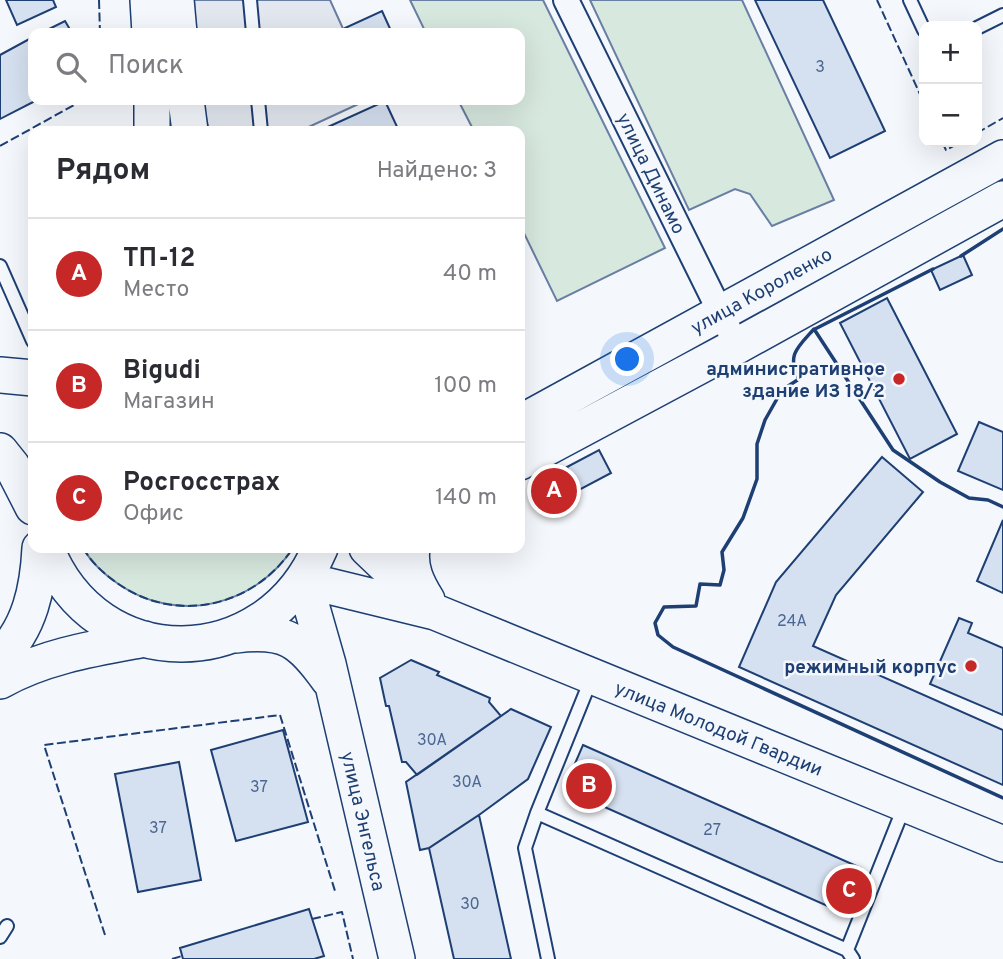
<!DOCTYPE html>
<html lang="ru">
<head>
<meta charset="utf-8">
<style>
	body { margin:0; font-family:Overpass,sans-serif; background:#f2f2f3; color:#2b2b33 }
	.controls { position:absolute; right:21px; top:21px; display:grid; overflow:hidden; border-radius:14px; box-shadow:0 7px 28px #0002 }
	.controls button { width:63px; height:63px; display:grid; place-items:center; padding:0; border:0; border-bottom:2px solid #e1e1e2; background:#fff; color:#2b2b33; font:35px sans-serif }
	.you { position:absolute; left:628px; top:360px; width:24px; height:24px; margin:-18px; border:5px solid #fff; border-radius:50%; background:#1a73e8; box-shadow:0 0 0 10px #1a73e833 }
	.badge { display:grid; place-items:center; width:46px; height:46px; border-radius:50%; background:#c62828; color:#fff; font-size:23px; font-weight:700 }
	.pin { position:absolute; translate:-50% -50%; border:4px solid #fff; box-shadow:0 2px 7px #0006 }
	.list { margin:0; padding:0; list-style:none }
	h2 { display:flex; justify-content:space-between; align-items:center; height:91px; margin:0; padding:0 28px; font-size:30px }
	h2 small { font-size:23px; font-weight:400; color:#7c7c81 }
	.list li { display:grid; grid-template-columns:46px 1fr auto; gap:21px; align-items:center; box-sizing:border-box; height:112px; padding:0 28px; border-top:2px solid #e1e1e2 }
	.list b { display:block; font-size:26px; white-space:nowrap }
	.list p { margin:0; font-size:23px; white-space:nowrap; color:#7c7c81 }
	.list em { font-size:23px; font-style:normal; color:#7c7c81 }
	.icon { flex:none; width:38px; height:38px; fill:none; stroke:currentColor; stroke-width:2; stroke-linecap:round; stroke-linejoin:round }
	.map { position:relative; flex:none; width:1003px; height:959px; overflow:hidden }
	.search { position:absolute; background:#fff; box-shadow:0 7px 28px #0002; left:28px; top:28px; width:497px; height:77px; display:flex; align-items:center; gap:18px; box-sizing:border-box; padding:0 24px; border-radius:14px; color:#7c7c81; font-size:26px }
	.panel { position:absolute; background:#fff; box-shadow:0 7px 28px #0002; left:28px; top:126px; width:497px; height:427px; border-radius:14px }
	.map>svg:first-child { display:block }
	.green { fill:#d7e8df; stroke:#687fa3; stroke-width:2 }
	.parking { fill:#e3e8f0; stroke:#687fa3; stroke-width:2 }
	.building { fill:#d5e0f0; stroke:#1d3f73; stroke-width:2 }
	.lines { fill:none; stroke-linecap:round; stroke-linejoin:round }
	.lane-casing { stroke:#1d3f73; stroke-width:16 }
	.street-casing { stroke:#1d3f73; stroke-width:28 }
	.secondary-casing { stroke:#1d3f73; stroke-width:38 }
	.lane { stroke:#f4f7fb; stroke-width:12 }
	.street { stroke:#f4f7fb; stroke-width:24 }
	.secondary { stroke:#f4f7fb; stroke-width:35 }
	.fence { stroke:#1d3f73; stroke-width:2; stroke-dasharray:9 3.5; stroke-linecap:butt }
	.wall { stroke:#1d3f73; stroke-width:3.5 }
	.poi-dot { fill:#c62828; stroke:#f4f7fb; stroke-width:2.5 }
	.labels { text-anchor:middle; stroke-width:5; stroke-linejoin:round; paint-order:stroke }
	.number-label { font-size:16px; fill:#4b6792 }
	.street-label { font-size:19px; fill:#1d3f73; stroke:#f4f7fb }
	.poi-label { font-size:19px; font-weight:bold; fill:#1d3f73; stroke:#f4f7fb; text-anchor:end }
</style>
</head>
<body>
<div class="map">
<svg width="1003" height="959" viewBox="0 0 1003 959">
	<rect width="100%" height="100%" fill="#f4f7fb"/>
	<!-- green -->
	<path class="green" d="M410,0H543L665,248L557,301L520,225V131H474L458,100H520V33H426Z
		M590,0H742L834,200L772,226L750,194L735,189L689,210Z
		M83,548H293C254,607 176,625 117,583C104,574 91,562 83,548Z"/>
	<!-- parking -->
	<path class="parking" d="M194,0H330L345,33H196Z
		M202,100H367L300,131H209Z"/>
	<!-- building -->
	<path class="building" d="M6,0H53L56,7L17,25Z
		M755,0H823L885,131L830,158Z
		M382,11L392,33H347L345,28Z
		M65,21L72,33H41Z
		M33,37V100H37L0,119V55Z
		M385,101L399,131H319Z
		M963,255L972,275L940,290L931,270Z
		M887,298L957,434L910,459L840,323Z
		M979,422L1003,432V490L958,471Z
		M599,450L611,473L579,490L567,467Z
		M882,457L923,492L836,595L813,646L1003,730V785L739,667L776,582Z
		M563,469L577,495L545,512L531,487Z
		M1003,520V593L977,581Z
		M959,618L972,623L968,633L1003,648V715L930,684Z
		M411,660L439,672L437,675L490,698L489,702L501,716L417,775L406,762H402L389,706H386L380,678Z
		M511,709L551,727L528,779L479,815L429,848L420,850L406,782Z
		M283,730L308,822L236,841L211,750Z
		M583,745L861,868L841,912L564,789Z
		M179,762L201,880L138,892L115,774Z
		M479,815L511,959H454L429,848Z
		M309,909L324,956L314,959H183L180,948Z"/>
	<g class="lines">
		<defs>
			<path id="lane" d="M250,0L253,33
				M910,0L924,30
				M977,28L1003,15
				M258,100L261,131
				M0,266L33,341
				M592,677L537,813L847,950L853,959
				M537,813L525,848L548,959
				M0,937L7,926
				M847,950L904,807"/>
			<path id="street" d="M566,0L737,346"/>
			<path id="secondary" d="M148,0L150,33
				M176,0L179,33
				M152,100V131
				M186,100L190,131
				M0,375L33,378
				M520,423L1003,158
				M0,451L12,466L33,507
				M520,462L737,346L1003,199
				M46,548C97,677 266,675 320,548
				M367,548L432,610
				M412,548C409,568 417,584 427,600
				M304,580L435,612L1003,844
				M304,580L328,664L397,959
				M236,635C286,629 300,640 329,680
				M0,657C30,628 38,588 40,548
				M0,681C44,656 96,648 145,639"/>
		</defs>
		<!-- lane casing -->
		<use href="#lane" class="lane-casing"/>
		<!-- street casing -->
		<use href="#street" class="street-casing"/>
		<!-- secondary casing -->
		<use href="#secondary" class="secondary-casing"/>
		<!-- lane -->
		<use href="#lane" class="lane"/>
		<!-- street -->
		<use href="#street" class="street"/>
		<!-- secondary -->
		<use href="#secondary" class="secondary"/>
		<!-- fence -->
		<path class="fence" d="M99,0L100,33
			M877,0L924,103
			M977,133L1003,118
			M942,142L946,150L961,142
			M0,146L83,100
			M83,548C91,562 104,574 117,583C176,625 254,607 293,548
			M312,919L342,912L353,959
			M105,935L44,745L280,715L335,891
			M172,959L182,956"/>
		<!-- wall -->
		<path class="wall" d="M961,256L1003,229
			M815,329L933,269
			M1003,507L988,500L969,498L940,482L893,450L814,329C798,347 786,355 799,379L782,390L765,420L757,444V479L743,518L722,552L724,570L720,585L700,584L696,606L664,607L655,623L658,635L673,647L1003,798"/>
	</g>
	<!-- markers -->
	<g class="poi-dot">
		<circle cx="899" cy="379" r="7"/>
		<circle cx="971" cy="666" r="7"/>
	</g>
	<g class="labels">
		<!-- number labels -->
		<g class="number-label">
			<text x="820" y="72">3</text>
			<text x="792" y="626">24А</text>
			<text x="432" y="745">30А</text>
			<text x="467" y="787">30А</text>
			<text x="259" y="792">37</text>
			<text x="158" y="833">37</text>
			<text x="712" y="835">27</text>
			<text x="470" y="909">30</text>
		</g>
		<!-- street labels -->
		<g class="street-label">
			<text transform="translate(652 173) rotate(64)" y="7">улица Динамо</text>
			<text transform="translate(761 290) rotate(-29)" y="7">улица Короленко</text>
			<text transform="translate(719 728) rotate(22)" y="7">улица Молодой Гвардии</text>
			<text transform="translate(364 821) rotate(77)" y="7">улица Энгельса</text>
		</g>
		<!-- poi labels -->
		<g class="poi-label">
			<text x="885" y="375">административное<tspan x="885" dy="22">здание ИЗ 18/2</tspan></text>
			<text x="957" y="673">режимный корпус</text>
		</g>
	</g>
</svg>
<div class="controls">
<button>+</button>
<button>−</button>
</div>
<div class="you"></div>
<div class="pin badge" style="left:554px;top:491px">A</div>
<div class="pin badge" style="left:589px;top:786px">B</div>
<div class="pin badge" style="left:849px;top:891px">C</div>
<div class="search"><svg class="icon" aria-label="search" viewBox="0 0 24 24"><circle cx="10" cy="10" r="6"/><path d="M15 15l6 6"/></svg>Поиск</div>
<section class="panel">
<h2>Рядом<small>Найдено: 3</small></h2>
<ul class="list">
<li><span class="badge">A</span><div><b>ТП-12</b><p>Место</p></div><em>40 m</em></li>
<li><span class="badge">B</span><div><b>Bigudi</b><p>Магазин</p></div><em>100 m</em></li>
<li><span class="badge">C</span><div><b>Росгосстрах</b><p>Офис</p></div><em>140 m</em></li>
</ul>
</section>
</div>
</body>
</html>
